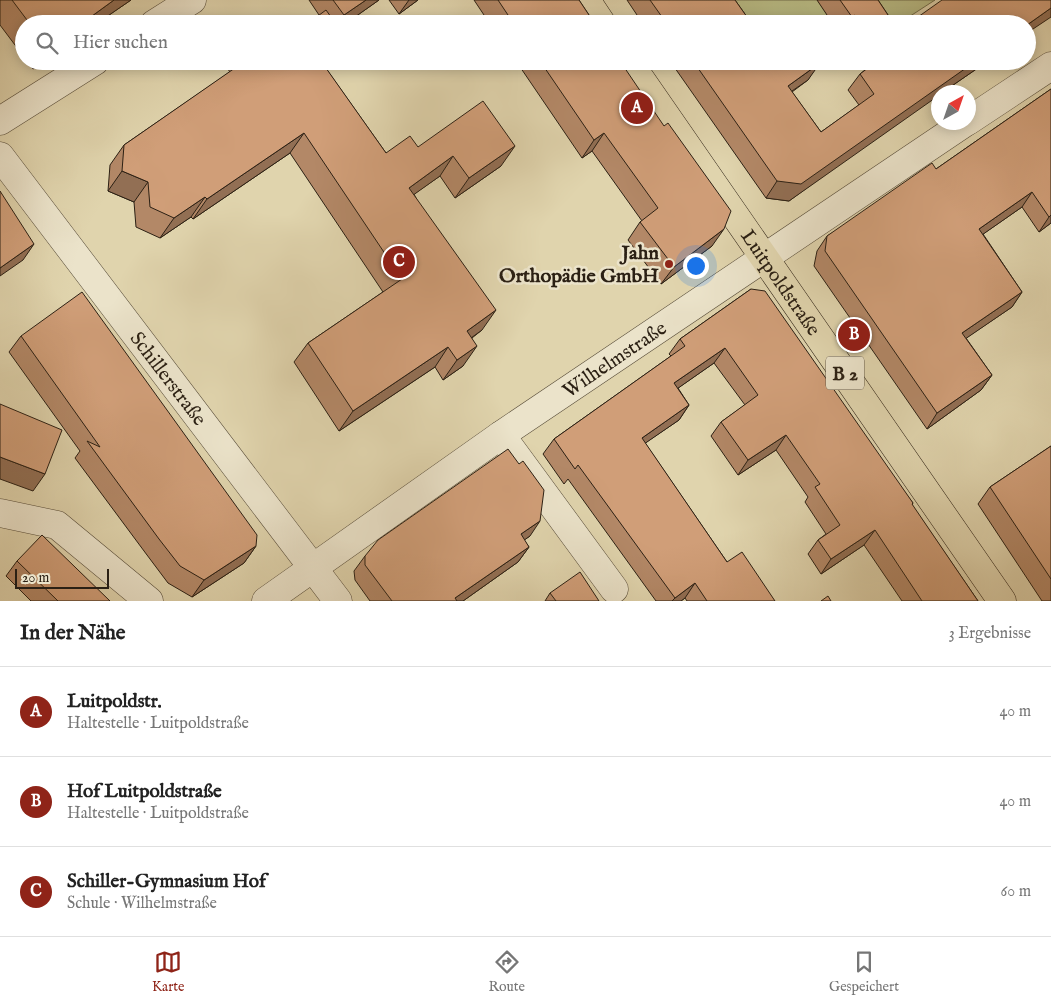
<!DOCTYPE html>
<html lang="de">
<head>
<meta charset="utf-8">
<style>
	body { margin:0; font-family:"IM FELL English",serif; background:#f2f2f2; color:#222 }
	.compass { position:absolute; left:931px; top:85px; width:45px; height:45px; border-radius:50%; background:#fff; box-shadow:0 2px 12px #0003; rotate:40deg }
	.scale { position:absolute; left:15px; bottom:12px; width:94px; box-sizing:border-box; padding-left:5px; border:2px solid #2b2014; border-top:0; font-size:14px; line-height:18px; white-space:nowrap; color:#2b2014; -webkit-text-stroke:4px #ebe3ca; paint-order:stroke }
	.you { position:absolute; left:695px; top:265px; width:18px; height:18px; margin:-12px; border:4px solid #fff; border-radius:50%; background:#1a73e8; box-shadow:0 0 0 8px #1a73e833 }
	.badge { display:grid; place-items:center; width:32px; height:32px; border-radius:50%; background:#8f2418; color:#fff; font-size:16px; font-weight:700 }
	.pin { position:absolute; translate:-50% -50%; border:2px solid #fff; box-shadow:0 1px 5px #0006 }
	.list { margin:0; padding:0; list-style:none }
	h2 { display:flex; justify-content:space-between; align-items:center; height:65px; margin:0; padding:0 20px; font-size:21px }
	h2 small { font-size:16px; font-weight:400; color:#767676 }
	.list li { display:grid; grid-template-columns:32px 1fr auto; gap:15px; align-items:center; box-sizing:border-box; height:90px; padding:0 20px; border-top:1px solid #e0e0e0 }
	.list b { display:block; font-size:19px; white-space:nowrap }
	.list p { margin:0; font-size:16px; white-space:nowrap; color:#767676 }
	.list em { font-size:16px; font-style:normal; color:#767676 }
	.icon { flex:none; width:28px; height:28px; fill:none; stroke:currentColor; stroke-width:2; stroke-linecap:round; stroke-linejoin:round }
	.map { position:relative; flex:none; width:1051px; height:601px; overflow:hidden }
	.search { position:absolute; background:#fff; box-shadow:0 2px 12px #0003; left:15px; right:15px; top:15px; height:55px; display:flex; align-items:center; gap:12px; box-sizing:border-box; padding:0 18px; border-radius:28px; color:#767676; font-size:19px }
	.sheet { height:335px; background:#fff }
	nav { display:flex; justify-content:space-around; align-items:center; box-sizing:border-box; height:70px; border-top:1px solid #e0e0e0; background:#fff; font-size:14px; color:#767676 }
	nav a { display:grid; justify-items:center; gap:2px }
	nav .on { color:#8f2418 }
	.map>svg:first-child { display:block }
	.green { fill:#b8bb85; stroke:#726e4c }
	.lines { fill:none; stroke-linecap:round; stroke-linejoin:round }
	.minor-casing { stroke:#584d3a; stroke-width:29 }
	.major-casing { stroke:#2b2014; stroke-width:29 }
	.minor { stroke:#ebe3ca; stroke-width:28 }
	.major { stroke:#e0d4ad; stroke-width:28 }
	.wall { fill:#b38867; stroke:#2b2014 }
	.shaded-wall { fill:#926f54; stroke:#2b2014 }
	.building { fill:#d09e78; stroke:#2b2014 }
	.poi-dot { fill:#8f2418; stroke:#ebe3ca; stroke-width:2 }
	.labels { text-anchor:middle; stroke-width:5; stroke-linejoin:round; paint-order:stroke }
	.shield { fill:#ebe3ca; stroke:#655a4b; stroke-width:1 }
	.shield-label { font-size:19px; font-weight:bold; fill:#2b2014 }
	.poi-label { font-size:20px; font-weight:bold; fill:#2b2014; stroke:#ebe3ca; text-anchor:end }
	.street-label { font-size:20px; fill:#2b2014; stroke:#ebe3ca }
</style>
</head>
<body>
<div class="map">
<svg width="1051" height="601" viewBox="0 0 1051 601">
	<rect width="100%" height="100%" fill="#e0d4ad"/>
	<filter id="stains"><feTurbulence type="fractalNoise" baseFrequency=".004" numOctaves="4"/><feColorMatrix values="0 0 0 0 .2 0 0 0 0 .09 0 0 0 0 .02 0 0 0 .5 -.17"/></filter>
	<radialGradient id="worn" r=".72"><stop offset=".6" stop-color="#630" stop-opacity="0"/><stop offset="1" stop-color="#630" stop-opacity=".3"/></radialGradient>
	<!-- green -->
	<path class="green" d="M727,0H935L898,24H744Z"/>
	<g class="lines">
		<defs>
			<g id="minor">
				<path d="M154,24L192,0"/>
				<path d="M0,121L95,61"/>
				<path d="M968,121L1051,66"/>
				<path id="s1" d="M0,156L338,601"/>
				<path d="M501,435L614,589"/>
				<path d="M0,513L57,525L149,601"/>
				<path id="s2" d="M266,601L501,435L966,122"/>
			</g>
			<g id="major">
				<path d="M586,0L602,24"/>
				<path id="s3" d="M628,61L1002,601"/>
			</g>
		</defs>
		<!-- minor casing -->
		<use href="#minor" class="minor-casing"/>
		<!-- major casing -->
		<use href="#major" class="major-casing"/>
		<!-- minor -->
		<use href="#minor" class="minor"/>
		<!-- major -->
		<use href="#major" class="major"/>
	</g>
	<!-- wall -->
	<path class="wall" d="M0,0H131L96,24H24V57L0,25Z
		M309,0H379L345,24H307L319,15Z
		M389,0H418L399,14Z
		M474,0H579L595,24H490Z
		M627,0H735L752,24H643Z
		M817,0H878L894,24H833Z
		M27,61H43L33,69Z
		M222,61H324L322,63L386,153L418,147L501,166L455,198L440,176L414,194L482,330L472,338L463,366L443,380L435,367L339,431L294,362L308,343L383,292L290,153L193,219L191,217L160,238L136,227L134,202L108,191L110,165L124,145L230,72Z
		M516,61H620L712,246L661,284L628,240L640,222L642,221L592,151L582,158Z
		M670,61H818L808,80L792,92L821,132L859,105L848,90L860,74L865,70L860,61H988L943,92H938L789,201L766,198Z
		M1051,89V223L1039,232L1022,207L983,234L1022,292L1012,307L966,338L992,375L981,390L927,429L814,266L817,251L827,236L936,169Z
		M751,289L913,503L912,505L978,601H902L864,545L821,574L808,554L818,540L826,534L805,502L808,497L776,450L738,475L711,436L721,422L745,405L714,363L678,388L689,405L679,420L645,443L727,562L775,601H687L685,598L681,601H656L568,479L564,484L543,454L554,439L671,356L669,354L680,339Z
		M21,336L256,546L244,563L192,597L168,583L147,555L75,458L80,451L9,352Z
		M1051,446V601H1042L978,504L990,487Z
		M530,536L524,540L529,547L518,562L463,601H370L355,580L354,571L365,556Z
		M17,561L110,601H31L6,576Z
		M550,593L599,601H545Z"/>
	<!-- shaded-wall -->
	<path class="shaded-wall" d="M114,0H131L96,24H81Z
		M366,0H379L345,24H338L344,15Z
		M409,0H418L399,14Z
		M1051,8V17L1027,33V25Z
		M855,15L849,24H847L852,17Z
		M38,61H43L33,69Z
		M976,61H988L943,92H938V96L789,201L766,198L777,181Z
		M820,63L808,80L776,102L788,86Z
		M304,133L290,153L193,219L207,199Z
		M604,133L592,151L582,158L594,140Z
		M515,146L501,166L455,198L469,178Z
		M453,156L440,176L395,208L409,188Z
		M122,171L148,182L134,202L108,191Z
		M1032,192L1022,207L969,244L979,229Z
		M205,197L191,217L160,238L174,218Z
		M1051,215V223L1039,232L1049,217Z
		M724,229L712,246L661,284L674,267Z
		M34,244L23,260L0,276V268Z
		M1022,292L1012,307L952,348L962,333Z
		M496,310L482,330L453,351L467,331Z
		M477,346L463,366L443,380L457,360Z
		M448,347L435,367L339,431L353,411Z
		M725,348L714,363L664,398L674,383Z
		M992,375L981,390L927,429L937,413Z
		M689,405L679,420L631,453L642,438Z
		M786,435L776,450L738,475L748,460Z
		M0,457L45,474L33,491L0,479Z
		M540,521L530,536L510,550L521,534Z
		M875,530L864,545L821,574L831,559Z
		M256,546L244,563L192,597L204,580Z
		M529,547L518,562L463,601H453L455,598Z
		M695,583L685,598L681,601H672L675,598Z"/>
	<!-- building -->
	<path class="building" d="M12,0H114L81,24H30Z
		M333,0H366L344,15Z
		M498,0H579L595,24H514Z
		M650,0H735L752,24H667Z
		M840,0H878L894,24H860L855,15L852,17Z
		M942,0H1051V8L1027,25V24H908Z
		M326,10L336,24H307Z
		M245,61H321L386,153L410,136L418,147L483,101L515,146L469,178L453,156L409,188L496,310L467,331L477,346L457,360L448,347L353,411L308,343L402,279L304,133L207,199L205,197L174,218L150,207L148,182L122,171L124,145Z
		M540,61H620L664,126L668,123L731,211L724,229L674,267L640,222L658,208L604,133L594,140Z
		M693,61H818L820,63L788,86L821,132L874,94L860,74L877,61H976L801,184L777,181Z
		M1051,89V215L1049,217L1032,192L979,229L1022,292L962,333L992,375L937,413L825,251L827,236L932,163L936,169Z
		M0,191L34,244L0,268Z
		M751,289L765,291L913,503L912,504L978,601H922L875,530L831,559L818,540L840,525L815,487L820,484L786,435L748,460L721,422L758,395L725,348L674,383L689,405L642,438L727,562L742,552L775,601H707L695,583L675,598L578,465L575,469L554,439L685,346L680,339Z
		M82,292L257,535L256,546L204,580L180,566L159,539L87,441L100,447L21,336Z
		M0,404L62,430L45,474L0,457Z
		M1051,446V579L990,487Z
		M508,449L519,464L523,461L544,490L540,521L521,534L529,547L455,598L457,601H392L365,565V556L378,540Z
		M42,535L110,601H58L17,561Z
		M580,572L599,601H556L550,593Z
		M828,596L831,601H821Z"/>
	<!-- markers -->
	<circle class="poi-dot" cx="669" cy="264" r="5"/>
	<g class="labels">
		<!-- shield labels -->
		<rect class="shield" x="826" y="356.5" width="38" height="33" rx="4"/>
		<g class="shield-label">
			<text x="845" y="380">B 2</text>
		</g>
		<!-- poi labels -->
		<g class="poi-label">
			<text x="659" y="259">Jahn<tspan x="659" dy="23">Orthopädie GmbH</tspan></text>
		</g>
		<!-- street labels -->
		<g class="street-label">
			<text dy="7" stroke="none"><textPath href="#s3" startOffset="269">Luitpoldstraße</textPath></text>
			<text dy="7" stroke="none"><textPath href="#s2" startOffset="424">Wilhelmstraße</textPath></text>
			<text dy="7" stroke="none"><textPath href="#s1" startOffset="279">Schillerstraße</textPath></text>
		</g>
	</g>
	<rect width="100%" height="100%" filter="url(#stains)"/>
	<rect width="100%" height="100%" fill="url(#worn)"/>
</svg>
<svg class="compass" viewBox="-18 -18 36 36"><path d="M0-13l5 13h-10z" fill="#e53935"/><path d="M0 13l5-13h-10z" fill="#767676"/></svg>
<div class="scale">20 m</div>
<div class="you"></div>
<div class="pin badge" style="left:637px;top:108px">A</div>
<div class="pin badge" style="left:854px;top:335px">B</div>
<div class="pin badge" style="left:399px;top:262px">C</div>
<div class="search"><svg class="icon" aria-label="search" viewBox="0 0 24 24"><circle cx="10" cy="10" r="6"/><path d="M15 15l6 6"/></svg>Hier suchen</div>
</div>
<section class="sheet">
<h2>In der Nähe<small>3 Ergebnisse</small></h2>
<ul class="list">
<li><span class="badge">A</span><div><b>Luitpoldstr.</b><p>Haltestelle · Luitpoldstraße</p></div><em>40 m</em></li>
<li><span class="badge">B</span><div><b>Hof Luitpoldstraße</b><p>Haltestelle · Luitpoldstraße</p></div><em>40 m</em></li>
<li><span class="badge">C</span><div><b>Schiller-Gymnasium Hof</b><p>Schule · Wilhelmstraße</p></div><em>60 m</em></li>
</ul>
</section>
<nav>
<a class="on"><svg class="icon" aria-label="map" viewBox="0 0 24 24"><path d="M3 6l6-2 6 2 6-2v14l-6 2-6-2-6 2zM9 4v14M15 6v14"/></svg>Karte</a>
<a><svg class="icon" aria-label="directions" viewBox="0 0 24 24"><path d="M12 3l9 9-9 9-9-9zM9 14v-3h6M13 9l2 2-2 2"/></svg>Route</a>
<a><svg class="icon" aria-label="saved" viewBox="0 0 24 24"><path d="M7 4h10v16l-5-4-5 4z"/></svg>Gespeichert</a>
</nav>
</body>
</html>
